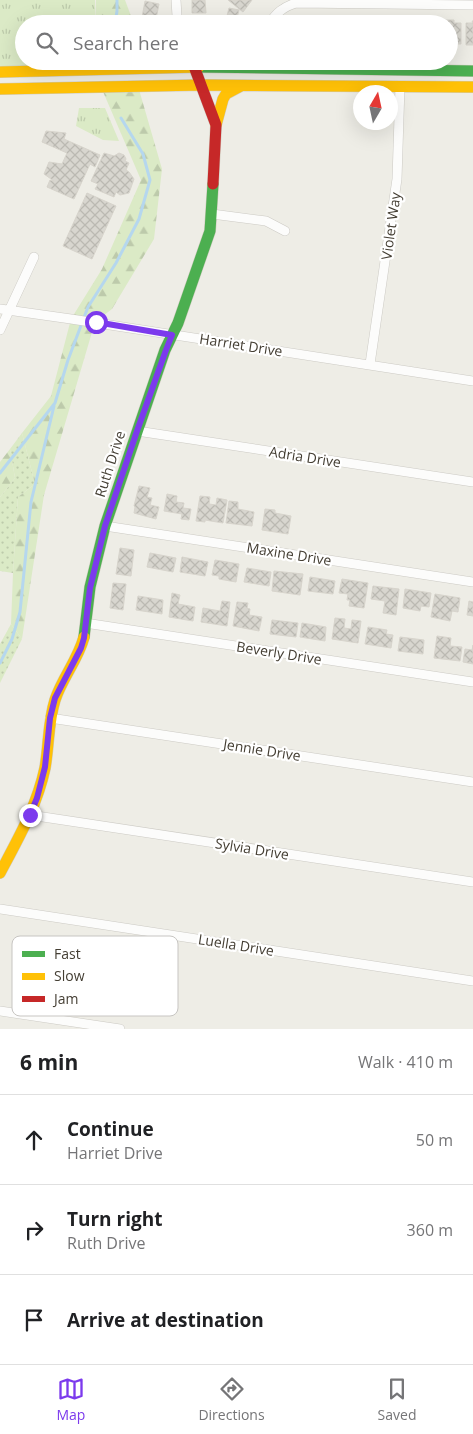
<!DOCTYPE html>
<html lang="en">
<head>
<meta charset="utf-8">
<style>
	body { margin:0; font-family:"Open Sans",sans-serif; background:#f6f6f6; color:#202124 }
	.compass { position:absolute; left:353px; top:85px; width:45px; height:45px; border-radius:50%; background:#fff; box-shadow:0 5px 20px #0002; rotate:9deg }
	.stop { position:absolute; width:15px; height:15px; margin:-11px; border:4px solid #7c3aed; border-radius:50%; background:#fff }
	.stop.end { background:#7c3aed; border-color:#fff; box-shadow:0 1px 5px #0008 }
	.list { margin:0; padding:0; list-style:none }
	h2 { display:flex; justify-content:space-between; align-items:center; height:65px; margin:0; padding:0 20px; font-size:21px }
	h2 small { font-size:16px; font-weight:400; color:#757577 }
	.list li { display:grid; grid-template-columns:32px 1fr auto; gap:15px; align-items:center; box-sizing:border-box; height:90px; padding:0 20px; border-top:1px solid #e0e0e0 }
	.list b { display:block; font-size:19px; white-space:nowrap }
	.list p { margin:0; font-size:16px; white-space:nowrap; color:#757577 }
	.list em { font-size:16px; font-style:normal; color:#757577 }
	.icon { flex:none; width:28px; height:28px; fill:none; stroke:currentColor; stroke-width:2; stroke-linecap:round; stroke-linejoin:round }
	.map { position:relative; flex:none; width:473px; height:1029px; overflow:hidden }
	.search { position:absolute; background:#fff; box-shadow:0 5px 20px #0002; left:15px; right:15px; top:15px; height:55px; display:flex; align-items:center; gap:12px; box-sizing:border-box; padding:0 18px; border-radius:28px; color:#757577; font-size:19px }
	.sheet { height:335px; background:#fff }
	nav { display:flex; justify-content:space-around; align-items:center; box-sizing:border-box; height:70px; border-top:1px solid #e0e0e0; background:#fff; font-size:14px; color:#757577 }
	nav a { display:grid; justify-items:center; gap:2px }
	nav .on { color:#7c3aed }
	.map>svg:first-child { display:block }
	.grass { fill:url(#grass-dots) }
	.forest { fill:url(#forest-firs) }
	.park { fill:url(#park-tufts) }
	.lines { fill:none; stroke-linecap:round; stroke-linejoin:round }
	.stream { stroke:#b5d7ee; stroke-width:3 }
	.building { fill:url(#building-cross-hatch); stroke:#d7d4cc }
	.street-casing { stroke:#cccac4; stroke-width:10 }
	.fast-casing { stroke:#cecabd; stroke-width:12 }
	.slow-casing { stroke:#cecabd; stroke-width:12 }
	.jam-casing { stroke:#cecabd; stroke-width:12 }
	.street { stroke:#fcfcfb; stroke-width:9 }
	.fast { stroke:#4caf50; stroke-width:11 }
	.slow { stroke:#ffc107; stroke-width:11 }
	.jam { stroke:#c62828; stroke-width:11 }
	.route { stroke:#7c3aed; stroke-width:6 }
	.labels { text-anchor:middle; stroke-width:4.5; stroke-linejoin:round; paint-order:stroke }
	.street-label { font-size:14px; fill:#443e33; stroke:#fff }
	.key { fill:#fff; stroke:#c7c5c2; stroke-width:1 }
	.key-label { font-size:14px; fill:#443e33 }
</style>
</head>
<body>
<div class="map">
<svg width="473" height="1029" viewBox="0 0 473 1029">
	<defs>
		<pattern id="grass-dots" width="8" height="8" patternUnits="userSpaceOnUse" patternTransform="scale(1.25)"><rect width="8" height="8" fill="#dbeac6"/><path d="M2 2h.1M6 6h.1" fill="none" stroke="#bdcaab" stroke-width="1.8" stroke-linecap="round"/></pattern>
		<pattern id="forest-firs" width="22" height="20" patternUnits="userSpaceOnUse" patternTransform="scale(1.25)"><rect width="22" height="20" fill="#dbeac6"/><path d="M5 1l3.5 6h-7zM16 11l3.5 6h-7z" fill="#bdcaab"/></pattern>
		<pattern id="park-tufts" width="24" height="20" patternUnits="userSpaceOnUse" patternTransform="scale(1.25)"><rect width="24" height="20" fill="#dbeac6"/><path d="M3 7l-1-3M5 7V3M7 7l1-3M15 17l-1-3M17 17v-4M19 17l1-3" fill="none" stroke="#bdcaab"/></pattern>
		<pattern id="building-cross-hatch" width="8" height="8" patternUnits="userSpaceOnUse" patternTransform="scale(1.25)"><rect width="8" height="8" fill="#d8d6cf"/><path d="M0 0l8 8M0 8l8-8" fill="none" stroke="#bbb9b2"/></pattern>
	</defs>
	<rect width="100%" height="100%" fill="#eeede6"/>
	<!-- grass -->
	<path class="grass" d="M22,433L35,484L18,497L13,573L0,571V497L15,478L10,449Z
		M11,624L22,639L0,683V644Z"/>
	<!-- forest -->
	<path class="forest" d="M96,0H125L134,24H95Z
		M138,86L162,169L154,239L112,309L95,322L44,495L22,639L11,624L13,573L18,497L35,484L22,433L51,396L71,319L102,269L141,180L101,87Z
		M10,449L15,478L0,497V462Z"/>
	<!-- park -->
	<path class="park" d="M0,0H95V24H24V61H94V70L0,72Z
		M79,108H105L119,141L103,140L76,126Z"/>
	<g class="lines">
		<!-- stream -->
		<path class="stream" d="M115,24L117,11V0
			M0,473L55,403L68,360L88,307L116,263L139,219L150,180L143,154L121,118
			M0,663L12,639L20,612L31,502L54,406"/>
	</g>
	<!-- building -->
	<path class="building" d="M192,0H205L206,13H192Z
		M228,0H252L243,12Z
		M145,1L159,4L155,24L141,23Z
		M229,8L239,10L237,18L227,16Z
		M295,18H308V21H315V24H290V20H295Z
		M345,18L354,19V20H357V22H363V24H344Z
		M330,19H341V24H321V22H328V20Z
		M375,19H388V24H368V22H375Z
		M393,19L405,20V22H412V24H393Z
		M426,19L436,20V24H417V22H424V20Z
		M442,20H454V23H461V44H453V41H449V24H442Z
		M472,21H473V45H466V23H473Z
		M46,131L66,133L64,139L100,155L95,167L90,164L74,199L47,187L50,180L54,181L44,174L49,162L62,164L67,153L42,142Z
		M104,153L114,156L119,153L124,155L126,159L125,161L129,163L126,170L129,172L134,179L129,193L120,195L116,192L114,197L95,189L98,184L91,181Z
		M87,193L116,206L92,259L63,246Z
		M139,486L150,488L147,497L152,498L150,505L159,507L156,519L134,513L135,507L134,506Z
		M167,494L177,496L176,502L184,503L183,508L191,509L189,520L181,519L182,514L164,511Z
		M200,496L210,497L209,504L216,505L217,498L227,500L223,523L205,520V522L196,521Z
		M229,501L238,502V509L254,512L252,526L226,523Z
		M265,509L275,510V513L291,516L288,534L262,530Z
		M120,548L134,550L131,576L116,574Z
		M150,553L176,558L173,572L147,567Z
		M182,557L208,562L205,576L180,572Z
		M215,560L239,564L236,582L219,579V576L212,575Z
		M247,568L271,572L269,586L244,582Z
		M274,571L303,574L300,595L272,591Z
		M310,577L335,581L333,594L308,591Z
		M342,579L368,583L364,608L349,606L350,600H347L348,594L339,593Z
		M113,583L126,584L123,610L110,608Z
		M373,586L399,589L396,615L383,613L385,601L371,599Z
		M405,589L431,593L429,607L421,606L420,611L403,608Z
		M172,593L180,595L178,604L195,607L193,621L169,617Z
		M435,594L460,598L458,612L452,611L450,621L431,617Z
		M138,596L163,600L162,614L136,610Z
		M222,601L230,602L227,626L201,622L203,608L220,611Z
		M469,601L473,602V616L467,615Z
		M237,602L248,603L247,608L250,609L249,615L262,617L259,631L233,626Z
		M335,618L345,619L344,628L351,629L352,620L361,621L358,643L332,639Z
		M272,620L298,623L296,637L270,634Z
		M302,623L326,627L325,641L300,637Z
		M368,627L387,630L386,634L393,635L391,648L365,644Z
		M437,636L451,638L450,646L462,647L460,661L434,658Z
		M400,637L424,640L423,654L398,651Z
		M473,645V664L463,662L465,649L472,650Z"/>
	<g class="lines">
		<defs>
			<path id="street" d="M176,0L177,16L179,24
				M269,24C276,13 283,7 296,3L473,5
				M212,214L266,221L285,231
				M0,309L71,319L473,381
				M0,330L34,257
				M370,364L397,179L400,86
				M137,431L473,482
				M105,526L473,582
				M85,623L473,682
				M50,718L473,782
				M30,815L473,882
				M0,909L473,981
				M0,1011L120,1029"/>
			<path id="fast" d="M199,67L473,71
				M84,637L90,587L105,526L165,350L178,323L210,231L213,184"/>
			<path id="slow" d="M0,72L199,67
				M0,89L202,85L473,87
				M216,125L223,99L226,94L241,86
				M0,873C18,839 37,806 45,768C49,745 48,722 55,700C62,678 78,660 84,637"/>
			<path id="jam" d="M192,61L216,125L213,184"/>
		</defs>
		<!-- street casing -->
		<use href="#street" class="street-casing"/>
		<!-- fast casing -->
		<use href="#fast" class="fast-casing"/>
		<!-- slow casing -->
		<use href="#slow" class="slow-casing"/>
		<!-- jam casing -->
		<use href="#jam" class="jam-casing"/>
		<!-- street -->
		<use href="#street" class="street"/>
		<!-- fast -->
		<use href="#fast" class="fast"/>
		<!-- slow -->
		<use href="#slow" class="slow"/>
		<!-- jam -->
		<use href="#jam" class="jam"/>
	</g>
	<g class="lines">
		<!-- route -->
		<path class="route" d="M30,815L37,798L45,767L50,718L55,698L81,648L84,638L90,588L105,526L137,431L166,350L172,335L96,322"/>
	</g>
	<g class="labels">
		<!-- street labels -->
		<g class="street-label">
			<text transform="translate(391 226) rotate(-82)" y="5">Violet Way</text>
			<text transform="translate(241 345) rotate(9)" y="5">Harriet Drive</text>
			<text transform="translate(305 457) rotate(9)" y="5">Adria Drive</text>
			<text transform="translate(110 464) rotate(-72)" y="5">Ruth Drive</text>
			<text transform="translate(289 554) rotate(9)" y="5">Maxine Drive</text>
			<text transform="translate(279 653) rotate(9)" y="5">Beverly Drive</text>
			<text transform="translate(262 750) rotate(9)" y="5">Jennie Drive</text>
			<text transform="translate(252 849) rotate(9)" y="5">Sylvia Drive</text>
			<text transform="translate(236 945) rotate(9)" y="5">Luella Drive</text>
		</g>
	</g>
	<!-- legend -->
	<rect x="12" y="936" width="166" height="80" rx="8" class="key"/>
	<rect x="22" y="951" width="23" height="6" fill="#4caf50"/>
	<rect x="22" y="973" width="23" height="7" fill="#ffc107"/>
	<rect x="22" y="996" width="23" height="6" fill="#c62828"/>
	<g class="key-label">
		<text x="54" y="959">Fast</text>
		<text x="54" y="981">Slow</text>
		<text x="54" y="1004">Jam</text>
	</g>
</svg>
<svg class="compass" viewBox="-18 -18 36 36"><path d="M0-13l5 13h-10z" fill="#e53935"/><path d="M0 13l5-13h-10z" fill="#757577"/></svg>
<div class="stop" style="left:96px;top:322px"></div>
<div class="stop end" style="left:30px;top:815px"></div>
<div class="search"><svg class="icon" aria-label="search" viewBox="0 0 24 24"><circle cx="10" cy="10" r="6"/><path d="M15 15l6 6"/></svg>Search here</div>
</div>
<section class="sheet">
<h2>6 min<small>Walk · 410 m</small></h2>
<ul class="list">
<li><svg class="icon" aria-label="ahead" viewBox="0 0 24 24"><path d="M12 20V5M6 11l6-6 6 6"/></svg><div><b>Continue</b><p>Harriet Drive</p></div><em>50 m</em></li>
<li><svg class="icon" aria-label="right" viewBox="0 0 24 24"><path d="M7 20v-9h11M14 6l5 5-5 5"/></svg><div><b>Turn right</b><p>Ruth Drive</p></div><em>360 m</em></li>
<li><svg class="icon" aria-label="arrive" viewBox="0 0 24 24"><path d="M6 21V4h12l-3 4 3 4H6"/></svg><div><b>Arrive at destination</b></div></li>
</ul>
</section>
<nav>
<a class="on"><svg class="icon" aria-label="map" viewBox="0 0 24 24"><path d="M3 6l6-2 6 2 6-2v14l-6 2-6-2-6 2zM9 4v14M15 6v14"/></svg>Map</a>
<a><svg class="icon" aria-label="directions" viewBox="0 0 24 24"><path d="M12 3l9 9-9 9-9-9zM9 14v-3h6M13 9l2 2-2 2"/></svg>Directions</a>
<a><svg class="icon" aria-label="saved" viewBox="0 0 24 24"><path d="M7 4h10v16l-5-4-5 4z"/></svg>Saved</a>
</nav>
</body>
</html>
